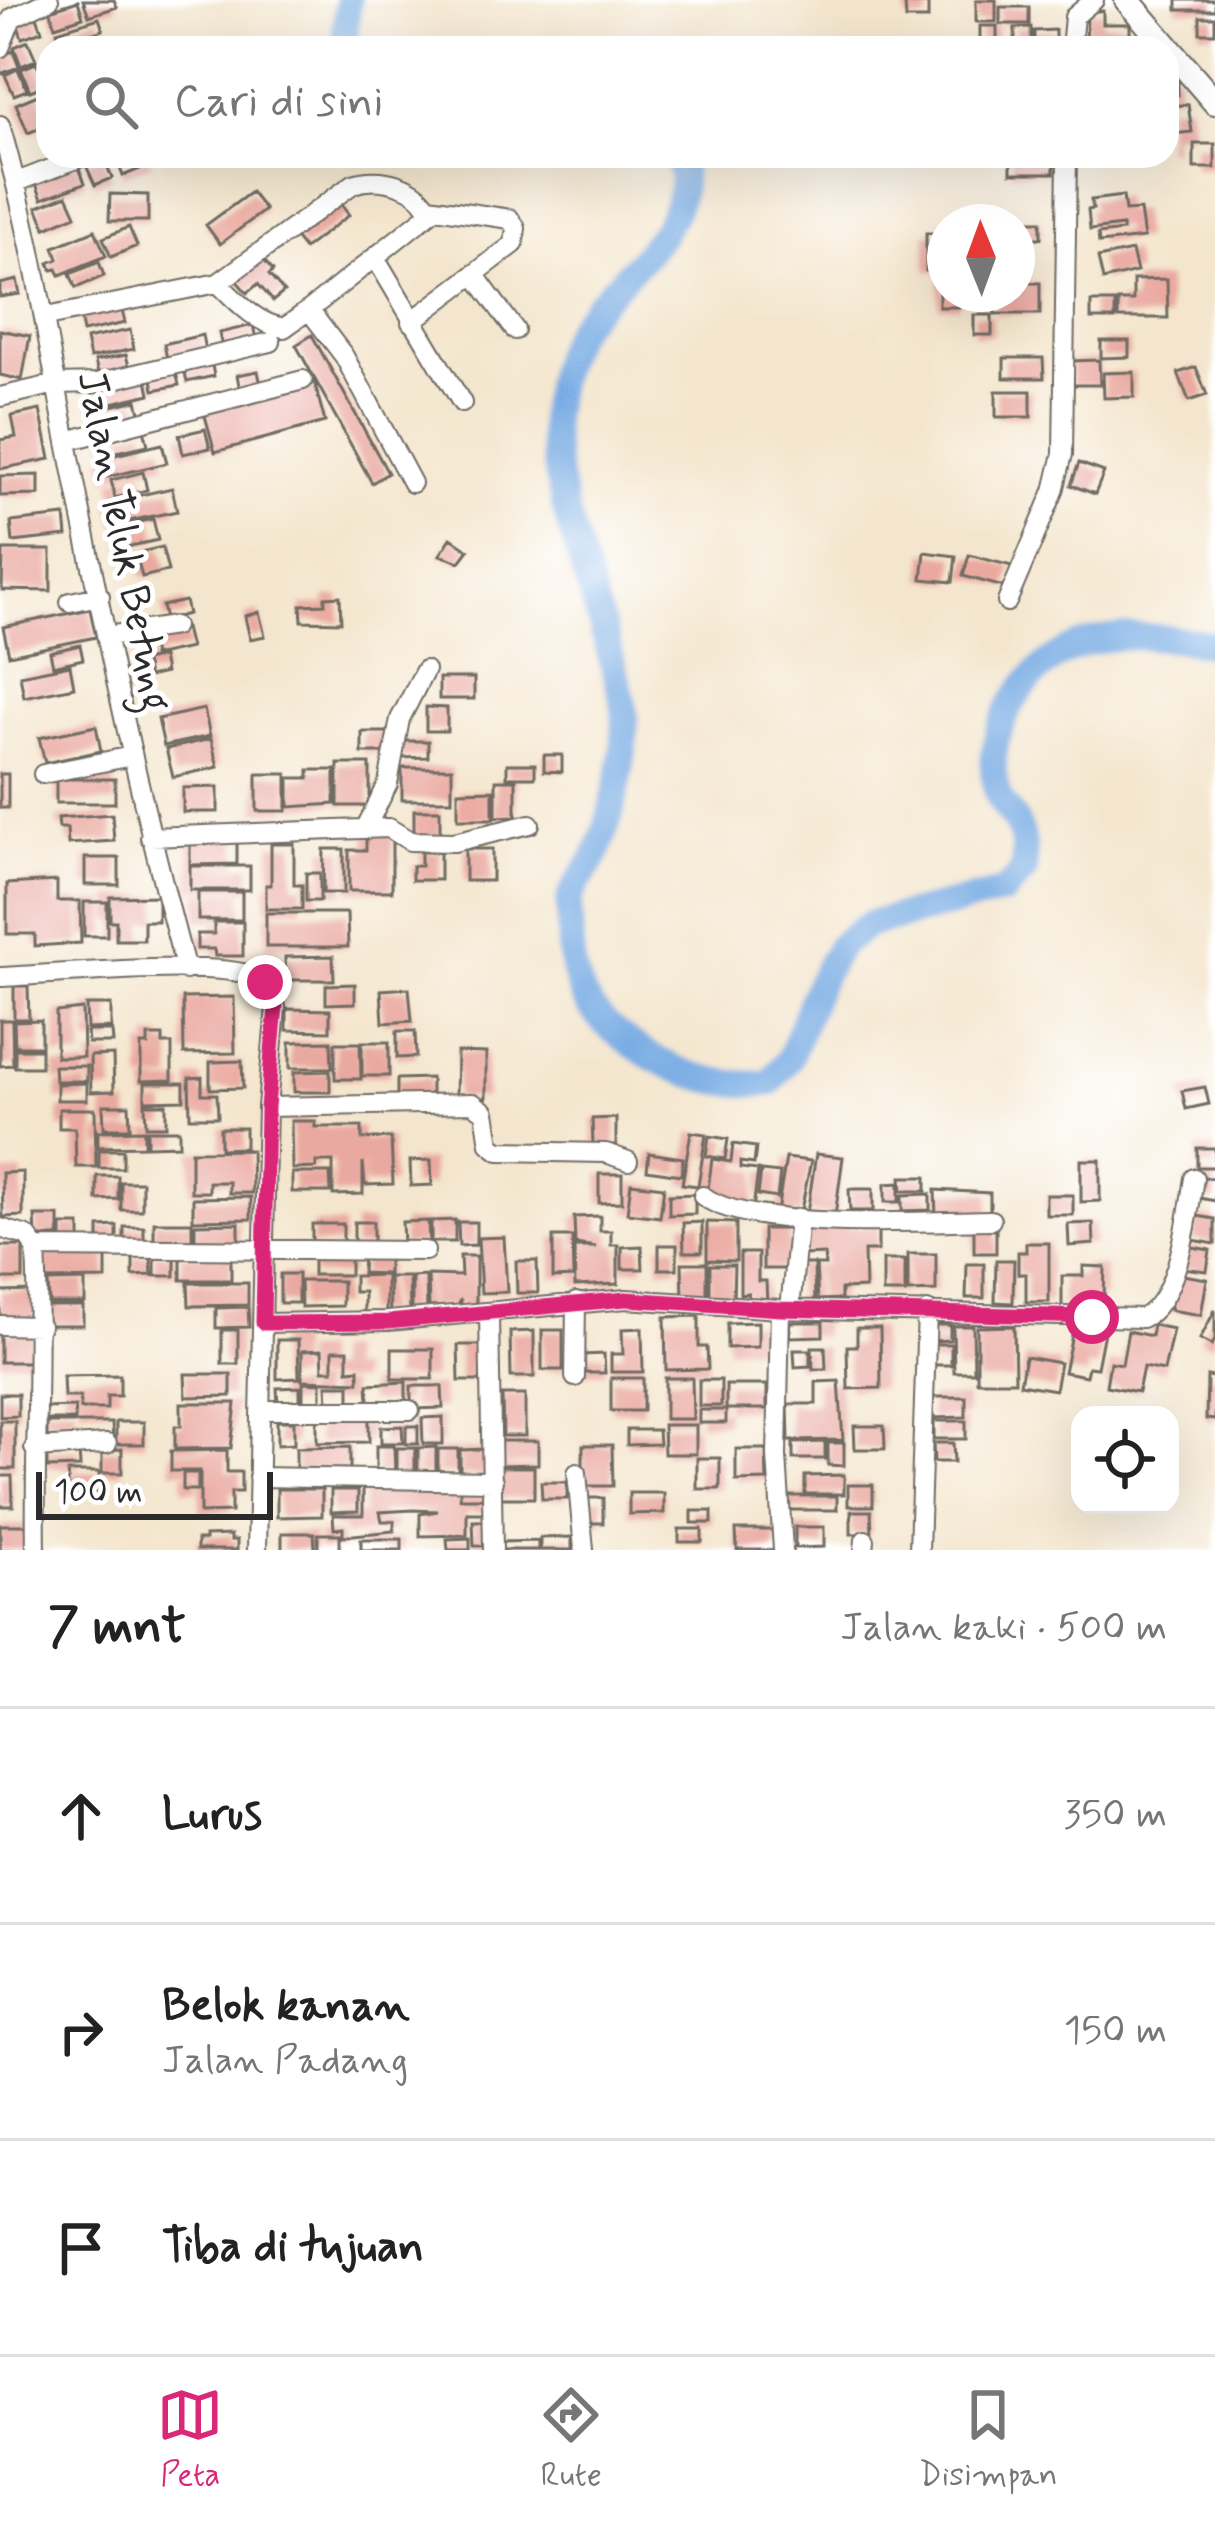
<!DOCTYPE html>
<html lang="id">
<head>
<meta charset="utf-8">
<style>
	body { margin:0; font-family:Mynerve,sans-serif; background:#f2f2f2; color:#222 }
	.controls { position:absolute; right:36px; bottom:36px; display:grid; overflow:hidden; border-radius:24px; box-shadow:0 12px 48px #0002 }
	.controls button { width:108px; height:108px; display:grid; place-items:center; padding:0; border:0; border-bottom:3px solid #e0e0e0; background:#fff; color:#222; font:60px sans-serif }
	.compass { position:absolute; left:927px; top:204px; width:108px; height:108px; border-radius:50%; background:#fff; box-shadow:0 12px 48px #0002; rotate:359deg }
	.scale { position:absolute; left:36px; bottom:30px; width:237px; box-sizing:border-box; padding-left:12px; border:6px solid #2b2b2b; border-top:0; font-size:33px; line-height:42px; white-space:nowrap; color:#2b2b2b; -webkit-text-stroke:9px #fff; paint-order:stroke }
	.stop { position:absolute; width:36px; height:36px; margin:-27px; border:9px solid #db2777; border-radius:50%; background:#fff }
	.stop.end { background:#db2777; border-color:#fff; box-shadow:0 3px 12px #0008 }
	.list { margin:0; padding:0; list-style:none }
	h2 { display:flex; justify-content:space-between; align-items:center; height:156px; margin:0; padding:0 48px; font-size:51px }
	h2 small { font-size:39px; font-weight:400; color:#767676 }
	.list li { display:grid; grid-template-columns:78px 1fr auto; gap:36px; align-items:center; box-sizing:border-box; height:216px; padding:0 48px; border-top:3px solid #e0e0e0 }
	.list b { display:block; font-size:45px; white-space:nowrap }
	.list p { margin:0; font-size:39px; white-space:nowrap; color:#767676 }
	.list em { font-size:39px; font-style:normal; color:#767676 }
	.icon { flex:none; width:66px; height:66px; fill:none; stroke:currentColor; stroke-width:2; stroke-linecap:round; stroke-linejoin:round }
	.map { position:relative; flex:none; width:1215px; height:1550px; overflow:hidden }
	.search { position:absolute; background:#fff; box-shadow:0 12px 48px #0002; left:36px; right:36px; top:36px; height:132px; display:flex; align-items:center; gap:30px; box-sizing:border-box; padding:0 42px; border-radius:36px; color:#767676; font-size:45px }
	.sheet { height:804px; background:#fff }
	nav { display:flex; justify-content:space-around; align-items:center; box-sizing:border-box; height:168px; border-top:3px solid #e0e0e0; background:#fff; font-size:33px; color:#767676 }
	nav a { display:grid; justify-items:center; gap:6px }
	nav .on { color:#db2777 }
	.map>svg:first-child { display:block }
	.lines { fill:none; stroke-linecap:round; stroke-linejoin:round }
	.river { stroke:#76aae3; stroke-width:27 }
	.building { fill:#eaa9a0 }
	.minor-casing { stroke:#716c64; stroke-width:22 }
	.tertiary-casing { stroke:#716c64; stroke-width:28 }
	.minor { stroke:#fff; stroke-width:18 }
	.tertiary { stroke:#fff; stroke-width:24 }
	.route { stroke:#db2777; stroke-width:15 }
	.labels { text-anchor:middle; stroke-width:10; stroke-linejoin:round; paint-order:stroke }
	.street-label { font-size:42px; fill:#2b2b2b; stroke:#fff }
</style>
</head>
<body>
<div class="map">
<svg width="1215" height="1550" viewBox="0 0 1215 1550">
	<rect width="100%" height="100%" fill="#fff"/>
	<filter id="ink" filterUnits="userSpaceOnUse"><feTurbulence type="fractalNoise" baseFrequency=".00833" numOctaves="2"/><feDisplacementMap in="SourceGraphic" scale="24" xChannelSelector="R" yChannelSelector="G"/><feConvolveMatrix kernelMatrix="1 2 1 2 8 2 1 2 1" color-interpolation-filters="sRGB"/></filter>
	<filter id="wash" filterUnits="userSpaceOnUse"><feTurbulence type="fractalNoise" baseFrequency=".004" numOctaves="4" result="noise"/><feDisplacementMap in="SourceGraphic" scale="48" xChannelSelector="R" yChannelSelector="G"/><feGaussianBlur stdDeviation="2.7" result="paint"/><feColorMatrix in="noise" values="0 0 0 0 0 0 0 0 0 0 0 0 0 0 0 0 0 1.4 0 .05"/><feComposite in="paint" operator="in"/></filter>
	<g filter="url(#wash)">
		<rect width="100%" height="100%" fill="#f4e6ce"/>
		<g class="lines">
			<!-- river -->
			<path class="river" d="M344,48L348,0
				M670,156L679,161C698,221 615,280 581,323C565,344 558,375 553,400C541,469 595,594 613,664C617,681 625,701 625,718C626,759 613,812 598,851C592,867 575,881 570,898C568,905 570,917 570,925C569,984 584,1013 633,1045C674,1073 721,1088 770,1083L789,1059L817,986L839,946L869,924L1004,892L1024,871C1025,851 1025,835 1013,818C1009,812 1001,803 998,795C979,737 1022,668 1078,646C1117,631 1174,637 1215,645"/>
		</g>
		<g id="blocks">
			<!-- building -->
			<path class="building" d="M83,0H114L117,7L89,16Z
				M976,0H996V22H976Z
				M1177,0H1215V10H1177Z
				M78,1L83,17L55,26L50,10Z
				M905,4H928V19H906Z
				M1000,7H1029V24H1000Z
				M35,11L42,31L22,38L15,17Z
				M1087,11H1103V24H1130V46L1086,47Z
				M1200,17H1215V33H1200Z
				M99,18L103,30L61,44L57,31Z
				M980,26H997V46H980Z
				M1031,27V43H1015V28Z
				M1055,30V44H1034V31Z
				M28,41L36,60L21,66L14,47Z
				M13,51L19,67L0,74V57Z
				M36,63L46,85L30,91L21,69Z
				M18,69L27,90L14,95L5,75Z
				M1167,74H1178V95H1167Z
				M40,94L48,113V125L28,133L16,104Z
				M1188,104L1192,132L1172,134L1174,149L1167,150V107Z
				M1194,144H1215V168H1194Z
				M103,156L112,178L95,185L85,163Z
				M147,156L152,164L123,176L120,168Z
				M1011,156H1054V173H1011Z
				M77,163L85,183L42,199L34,179Z
				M251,192L265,210L220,244L206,225Z
				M110,194L148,195V221H109Z
				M67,195L76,215L46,228L37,207Z
				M335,196L349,215L304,249L290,231Z
				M1123,196L1125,211L1140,210L1144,238L1099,243L1098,234L1123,231L1122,226L1090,230L1088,210L1093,209L1091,200Z
				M1017,221H1041V238H1017Z
				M129,227L137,246L111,257L103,238Z
				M95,230L106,256L60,275L57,269L52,270L49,263L58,259L54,247Z
				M926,233H941V271H926Z
				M1132,251L1137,272L1103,280L1098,258Z
				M260,256L273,271L269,275L284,292L273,301L258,284L247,293L234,278Z
				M99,262L104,276L76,288L70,274Z
				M1167,279L1168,318H1118V301H1133V280Z
				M17,280L20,294L0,297V284Z
				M939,280H945V294H959V307H939Z
				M1017,283H1040V314H995V294H1017Z
				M120,302L125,323L83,332L79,311Z
				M1091,302H1115V319H1091Z
				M974,315H992V335H974Z
				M253,325L256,339L222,347L219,333Z
				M0,330L30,336L22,380L0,375Z
				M130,330L134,349L90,358L86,339Z
				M202,335L206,355L168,364L164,344Z
				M312,335L388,473L372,483L296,345Z
				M1101,341H1129V357L1101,358Z
				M126,355L131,374L100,381L95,361Z
				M1004,358H1043L1044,378H1004Z
				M211,360L214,376L187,382L183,366Z
				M1099,360L1100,385H1072L1071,361Z
				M1196,367L1207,395L1189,401L1178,373Z
				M175,368L179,385L154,390L151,374Z
				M258,371L261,385L240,390L237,375Z
				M1134,372V397L1104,398L1103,373Z
				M146,374L150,394L95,407L90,387Z
				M314,381L325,422L215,452L204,412Z
				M996,391H1031V417H996Z
				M137,400L141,416L98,426L95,410Z
				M40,410L50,459L0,469V440L16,437L12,416Z
				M144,429L148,445L108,454L104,438Z
				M205,429L210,448L183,454L179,435Z
				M162,444L167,463L107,477L102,458Z
				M1079,463L1104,472L1095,494L1071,485Z
				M143,472L147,490L115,498L111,480Z
				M39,475V495L0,496V476Z
				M172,488L177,511L115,524L109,502Z
				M65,516L67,536L13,542L11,522Z
				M153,519L158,540L122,548L117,527Z
				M451,538L469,550L460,562L440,555Z
				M162,547L168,571L142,577L136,553Z
				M3,550H51V591L2,590Z
				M925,552L956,556L953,582L922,579Z
				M969,555L1012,566L1007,588L963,576Z
				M340,596L341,622L302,621L301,605L325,604V597Z
				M185,601L188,614L165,620L162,606Z
				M90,609L96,637L9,655L3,627Z
				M259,612L265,636L250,639L245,616Z
				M185,628L190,648L153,656L149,637Z
				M80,645L83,659L53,666L50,652Z
				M162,657L165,673L148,677L145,661Z
				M70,665L74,687L24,697L20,675Z
				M439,678H474V699H439Z
				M426,707L447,708V731H426Z
				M204,709L210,736L164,746L158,719Z
				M96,726L101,751L45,763L39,738Z
				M362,732H391V753H362Z
				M211,739L218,767L173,777L166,749Z
				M402,741H428V757L402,758Z
				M544,755H562V772L544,771Z
				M338,764H370V806H338Z
				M507,764H535V777H507Z
				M402,768H452V800H402Z
				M309,770H335V804L289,807V778H309Z
				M0,774H8V808H0Z
				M257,774H287V811H257Z
				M56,779H115V803H56Z
				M496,780H516V816L496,817Z
				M218,787V812H183V788Z
				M493,790V819H458V791Z
				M414,810H440V836H414Z
				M112,814L114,841L68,844L67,828H59L58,818Z
				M366,833H392V891H349V850H366Z
				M190,840H237V864L190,865Z
				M271,844H294V885H302V909H266V885H271Z
				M324,849H344V893H323Z
				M465,849H492V881H465Z
				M421,852H440V880H412V866H421Z
				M85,858H119V885H85Z
				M190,866H250V890H190Z
				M306,873H320V901H306Z
				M57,881V901H80L81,943L35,946V934H7V884Z
				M198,892H242V920H198Z
				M158,896V921H144V940H116V921H110V897Z
				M84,902H107V936H84Z
				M266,913H347L348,947H266Z
				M214,922H243V956H215L214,949H197V934H214Z
				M333,956L334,980H286L285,957Z
				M355,984V1003L326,1004V985Z
				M14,986H28L29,1019H14Z
				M409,988L412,1021L383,1023L381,990Z
				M234,997L235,1053L184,1054L183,998Z
				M86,1005H111V1028L87,1029Z
				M82,1009L83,1057H56V1012Z
				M287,1009L330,1010V1031L287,1030Z
				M0,1020H12L13,1065L0,1066Z
				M41,1020V1046H15L14,1021Z
				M87,1031H112L113,1043H88Z
				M397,1031H415L416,1057L397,1058Z
				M148,1036H163V1044H172V1080L141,1081V1045H148Z
				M331,1041L332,1068H290V1042Z
				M362,1042H389V1076H362Z
				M335,1043H360L361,1079H335Z
				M15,1049H41V1067H15Z
				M457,1052L486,1053V1098H456Z
				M113,1055L114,1091L91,1092L90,1056Z
				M242,1061L243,1088L210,1089V1062Z
				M54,1066H87V1081H55Z
				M330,1071V1092H294V1072Z
				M202,1077V1094H217L218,1117H190L189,1078Z
				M431,1078V1100L397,1101V1079Z
				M87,1083V1100H57V1084Z
				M145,1083H184V1100L145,1101Z
				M1205,1087L1209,1104L1186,1109L1182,1091Z
				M145,1104H166V1126H146Z
				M103,1105H129L130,1128H104Z
				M59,1109H95L96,1167H76L75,1128H59Z
				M616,1118V1145H593L592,1119Z
				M291,1121H315V1127H362V1139L391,1138L393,1184L365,1185L363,1162V1194L333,1195V1162H316V1168L292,1169Z
				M220,1128H245V1148L220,1149Z
				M144,1130V1146L98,1147V1131Z
				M147,1130H179V1145L147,1146Z
				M691,1132L706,1134L698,1186L682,1184Z
				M709,1136L728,1139L725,1159L706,1156Z
				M733,1144L756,1147L754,1164L740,1162V1168L758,1170L753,1209L707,1197L712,1159L731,1162Z
				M1197,1148H1215V1167H1197Z
				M99,1150H123V1168H99Z
				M251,1150L252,1193H229V1182H209V1192H191V1151Z
				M649,1153L683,1158L681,1175L647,1170Z
				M816,1154L843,1157L835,1216L807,1213Z
				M786,1158L811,1161L800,1215L777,1212Z
				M431,1160L432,1185L411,1186L410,1161Z
				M1081,1160H1100V1201L1081,1202Z
				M761,1171L780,1173L777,1198L758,1195Z
				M23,1172V1216L3,1217L2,1173Z
				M292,1173H330L331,1192H292Z
				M599,1174H622V1202L599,1203Z
				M97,1176H118V1199L97,1200Z
				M1199,1176L1215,1179V1201L1194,1197Z
				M901,1177H926V1191H902Z
				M121,1182H142V1210H121Z
				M631,1183L664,1187L660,1217L627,1213Z
				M899,1183V1202H885V1184Z
				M849,1189H873V1211H850Z
				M935,1190L990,1193V1215L936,1217Z
				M695,1194V1214L669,1215V1195Z
				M930,1194V1210L902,1211V1195Z
				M1046,1195H1073V1215H1046Z
				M251,1197V1219L193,1220V1198Z
				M35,1216H59V1237H36Z
				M600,1216V1231H611V1245H618V1284L575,1286L574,1247H596L575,1244L574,1217Z
				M1197,1216L1215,1219V1244L1193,1240Z
				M455,1220V1242H431V1221Z
				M428,1221L429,1244L403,1245L402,1222Z
				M154,1222H192V1244L154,1245Z
				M354,1222H373V1247L354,1246Z
				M458,1222H476V1245L459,1246Z
				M702,1222V1252H684L683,1223Z
				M707,1222L736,1223V1261L707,1260Z
				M239,1223V1244H195V1224Z
				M1093,1223L1094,1244L1069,1246L1068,1224Z
				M312,1224H343V1244L312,1245Z
				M62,1225H80V1242H62Z
				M117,1226V1241H99V1227Z
				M878,1226V1251H864L865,1288L841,1289V1299L818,1300L816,1265H825L824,1254L803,1255V1228Z
				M124,1227H144V1243H124Z
				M763,1229H789V1269H763Z
				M974,1229L996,1230V1253H974Z
				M504,1237L507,1292L481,1293L478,1238Z
				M553,1237H572L573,1277L553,1278Z
				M1026,1243H1049V1302H1026V1274H1018V1252H1026Z
				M659,1245H677V1269H659Z
				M0,1246H23V1279H0Z
				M642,1246L643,1269H622V1247Z
				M1186,1246L1210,1250L1207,1271L1182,1268Z
				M44,1253H106V1279L44,1280Z
				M363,1253H388V1274L362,1273Z
				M740,1253H758V1281H766L767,1303H748V1293L740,1294Z
				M155,1254H175V1276H155Z
				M908,1254H936V1291L908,1292Z
				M181,1255H231V1280H181Z
				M133,1256H151L152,1275L133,1276Z
				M313,1256H350V1275H313Z
				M460,1256H476V1310L461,1311V1299L458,1306L429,1307L428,1275L461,1276Z
				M883,1260H905V1293H883Z
				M996,1260H1014L1013,1303L995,1302Z
				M516,1261H537L538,1293H517Z
				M682,1263H707V1299H683Z
				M795,1264H814L815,1306L796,1307Z
				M967,1264H984V1298H966Z
				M710,1265H734L733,1300H710Z
				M1083,1266L1105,1267L1104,1298H1100V1308L1062,1307V1276H1083Z
				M280,1274H298V1303H280Z
				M1176,1274L1207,1279L1201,1315L1170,1310Z
				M386,1275V1312H364V1292H354V1276Z
				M426,1276L427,1310L412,1311V1277Z
				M389,1277H409L410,1312L390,1313Z
				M85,1281V1303H49L48,1282Z
				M300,1281H342V1306L301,1307Z
				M188,1283H248V1305L189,1306Z
				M35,1291V1321H0V1292Z
				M44,1306H83V1325H44Z
				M248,1307L249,1327L216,1328V1308Z
				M1215,1310V1340L1212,1345L1200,1339Z
				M699,1316V1347H707L708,1369L666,1370L665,1317Z
				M1075,1321L1105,1327L1097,1368L1088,1367L1086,1376L1064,1372Z
				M758,1322V1347L727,1348V1323Z
				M790,1322H823V1336L790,1337Z
				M932,1325H950V1340L932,1341Z
				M1153,1325L1173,1329L1164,1371L1143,1367L1138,1392L1106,1386L1110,1362L1122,1364L1128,1331L1151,1336Z
				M953,1326H973L974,1372H954Z
				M1014,1326L1015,1381H977V1327Z
				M642,1328L643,1372H611V1354H623L622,1329Z
				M857,1328H880L881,1388L848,1389L847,1346H857Z
				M222,1330H238V1364H222Z
				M542,1330H563V1370H542Z
				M534,1331V1377H511L510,1332Z
				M32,1333V1362H0V1334Z
				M277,1340H298L299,1378L277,1379Z
				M931,1344H951V1365H931Z
				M458,1345H482V1381H459Z
				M812,1347H825L826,1369H813Z
				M392,1349H433V1379H392Z
				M322,1350L323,1370H333V1350H348V1370L359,1369V1382L302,1380V1351Z
				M794,1350H810V1366L795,1367Z
				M604,1354L605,1373H582V1355Z
				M1025,1357L1060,1363L1055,1390L1020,1384Z
				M185,1374H231V1396L186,1397Z
				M120,1375V1396H107V1409H80V1397H64L63,1376Z
				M1207,1376L1215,1377V1420L1206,1419Z
				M611,1378H643V1411H611Z
				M665,1378H692L693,1419H665Z
				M699,1380H721V1406H699Z
				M839,1381L843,1440L789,1441L788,1404H816V1382Z
				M303,1382L321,1383V1404H303Z
				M406,1382V1404L369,1401L368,1384Z
				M327,1385H350V1402H328Z
				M726,1385H767V1409H726Z
				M411,1386H442L443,1408L411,1409Z
				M300,1387V1404H278L277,1388Z
				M0,1394H18V1416L0,1417Z
				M502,1395H525V1436H503Z
				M930,1397H966V1417L930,1418Z
				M181,1403H236L231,1448L175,1449V1426H181Z
				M75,1407V1420H44V1408Z
				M699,1410H726V1423H699Z
				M369,1417V1442L317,1443V1418Z
				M443,1417V1444H423L422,1418Z
				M0,1421H15V1469H0Z
				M277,1421H294V1444L277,1445Z
				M934,1421H966V1439H934Z
				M116,1422H144V1444H116Z
				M47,1423H112L113,1440L47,1443Z
				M663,1425H696V1454H664Z
				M402,1426L403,1443H381V1427Z
				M406,1426H418V1444H406Z
				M854,1426H884L885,1449H855Z
				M627,1430H658L659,1444L627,1445Z
				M498,1441H538V1464L498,1465Z
				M825,1442V1459H793V1443Z
				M828,1443H844V1466L828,1465Z
				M933,1443H953L954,1462H934Z
				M583,1445H612L613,1486H583Z
				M376,1446H394L395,1473L376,1474Z
				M350,1447V1469L296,1470V1448Z
				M436,1447V1475H418V1448Z
				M397,1448H415V1476H397Z
				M122,1449V1473H102V1450Z
				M438,1449H458V1474H438Z
				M486,1449V1475L460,1476V1450Z
				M736,1449H766L767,1480L736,1481Z
				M47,1450H79L80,1467L47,1468Z
				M227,1450V1472H241V1492H231V1512L200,1513V1471H171V1451Z
				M697,1458H720V1489H697Z
				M499,1467H534V1498H500Z
				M68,1472H99V1493L68,1494Z
				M183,1473H198V1490H183Z
				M844,1475V1494H805V1476Z
				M0,1476H12L13,1506H0Z
				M541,1482H567V1499H542Z
				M363,1483L460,1485V1498H486V1513H467V1535L420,1536V1514L438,1511L413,1510L380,1512L382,1521H394V1531L343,1536V1528L334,1529L333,1515H363Z
				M848,1485H873V1506H848Z
				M277,1489H322V1516L277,1517Z
				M331,1490H358V1511L331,1512Z
				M629,1493H664V1513L629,1514Z
				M788,1496H837V1510H788Z
				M584,1498H603V1523H585Z
				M692,1511H712V1523H692Z
				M851,1511H871L872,1534H851Z
				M473,1521H485L486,1546H474Z
				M0,1525H29V1550H0Z
				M795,1527H824V1547L795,1548Z
				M679,1529H702V1542H679Z
				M736,1530H775V1550H737Z
				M282,1533H314L315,1550H282Z
				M318,1534H340V1550H318Z
				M231,1535V1540H237V1550H197V1540H205V1536Z
				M572,1537V1550H540V1538Z
				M470,1538V1550H448L447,1539Z
				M361,1539H402V1550H361Z
				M538,1541V1550H501V1542Z"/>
		</g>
	</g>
	<g filter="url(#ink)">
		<use href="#blocks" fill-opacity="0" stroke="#716c64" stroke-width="3"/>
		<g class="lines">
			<defs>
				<path id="minor" d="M0,48L12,18L49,0
					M1071,48L1074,17L1094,0
					M0,125C30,228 46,332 66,437C101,616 138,794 186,970
					M17,182L84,156
					M375,257L462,403
					M474,274L515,330
					M218,283C237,302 257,324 284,328L309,310L344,356L412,483
					M46,317L218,283L353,184C379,175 421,185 430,213L309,310
					M411,322L514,244L516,228L510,219L429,207
					M0,397L56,384L97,383L271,342
					M67,441L303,380
					M70,602L100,596
					M1007,602L1054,491L1063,454L1067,156
					M107,636L174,626
					M43,774L132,756
					M365,829L388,784L400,719L425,670
					M150,837L389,828L410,841L454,842L530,824
					M0,977C51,975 216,959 256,977C269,983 272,994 276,1007L267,1107L257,1550
					M267,1107L473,1103L485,1112L490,1144L499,1151L606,1153L628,1161
					M703,1196C750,1232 928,1221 991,1220
					M0,1228L27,1236L36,1248L425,1251
					M36,1248C41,1349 34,1449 36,1550
					M780,1309L777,1456L783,1550
					M790,1309L799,1218
					M489,1314L493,1550
					M263,1323L388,1321L626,1299L780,1309L1142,1318C1179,1302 1188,1214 1194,1178
					M0,1325L40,1326
					M575,1377L576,1302
					M261,1410H410
					M34,1448L107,1444
					M577,1473L584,1550
					M258,1477L493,1481
					M864,1550L865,1540
					M919,1550L927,1311"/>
				<path id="tertiary" d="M1127,0L1215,102"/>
			</defs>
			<!-- minor casing -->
			<use href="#minor" class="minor-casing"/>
			<!-- tertiary casing -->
			<use href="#tertiary" class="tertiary-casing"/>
			<!-- minor -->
			<use href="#minor" class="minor"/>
			<!-- tertiary -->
			<use href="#tertiary" class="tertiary"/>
		</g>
	</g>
	<g class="lines" filter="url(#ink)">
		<!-- route -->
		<path class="route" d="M265,982L276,1007L267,1107L263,1323L388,1322L626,1299L780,1309L1092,1317"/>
	</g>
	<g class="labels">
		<!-- street labels -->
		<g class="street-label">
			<text transform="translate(126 541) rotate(79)" y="15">Jalan Teluk Betung</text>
		</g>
	</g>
</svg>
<div class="controls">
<button><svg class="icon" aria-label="locate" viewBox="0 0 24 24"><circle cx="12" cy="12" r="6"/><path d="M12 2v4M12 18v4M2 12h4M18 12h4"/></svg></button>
</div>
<svg class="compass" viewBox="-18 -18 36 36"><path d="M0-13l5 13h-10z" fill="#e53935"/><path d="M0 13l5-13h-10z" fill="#767676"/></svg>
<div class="scale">100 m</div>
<div class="stop" style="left:1092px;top:1317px"></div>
<div class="stop end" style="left:265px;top:982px"></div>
<div class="search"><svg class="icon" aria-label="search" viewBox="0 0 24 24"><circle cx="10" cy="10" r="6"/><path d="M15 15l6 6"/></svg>Cari di sini</div>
</div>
<section class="sheet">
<h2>7 mnt<small>Jalan kaki · 500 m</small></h2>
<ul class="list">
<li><svg class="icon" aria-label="ahead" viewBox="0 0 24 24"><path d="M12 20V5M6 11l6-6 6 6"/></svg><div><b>Lurus</b></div><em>350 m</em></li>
<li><svg class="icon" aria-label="right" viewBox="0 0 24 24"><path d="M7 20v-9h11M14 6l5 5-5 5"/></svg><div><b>Belok kanan</b><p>Jalan Padang</p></div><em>150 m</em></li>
<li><svg class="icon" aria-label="arrive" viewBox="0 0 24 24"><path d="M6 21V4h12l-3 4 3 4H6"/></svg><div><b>Tiba di tujuan</b></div></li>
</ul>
</section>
<nav>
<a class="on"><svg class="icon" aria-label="map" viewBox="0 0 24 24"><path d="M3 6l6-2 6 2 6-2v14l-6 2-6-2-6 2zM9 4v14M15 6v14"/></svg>Peta</a>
<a><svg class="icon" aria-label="directions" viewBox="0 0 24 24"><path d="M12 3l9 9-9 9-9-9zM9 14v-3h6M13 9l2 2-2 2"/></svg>Rute</a>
<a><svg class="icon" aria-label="saved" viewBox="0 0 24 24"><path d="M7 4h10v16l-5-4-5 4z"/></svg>Disimpan</a>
</nav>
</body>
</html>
